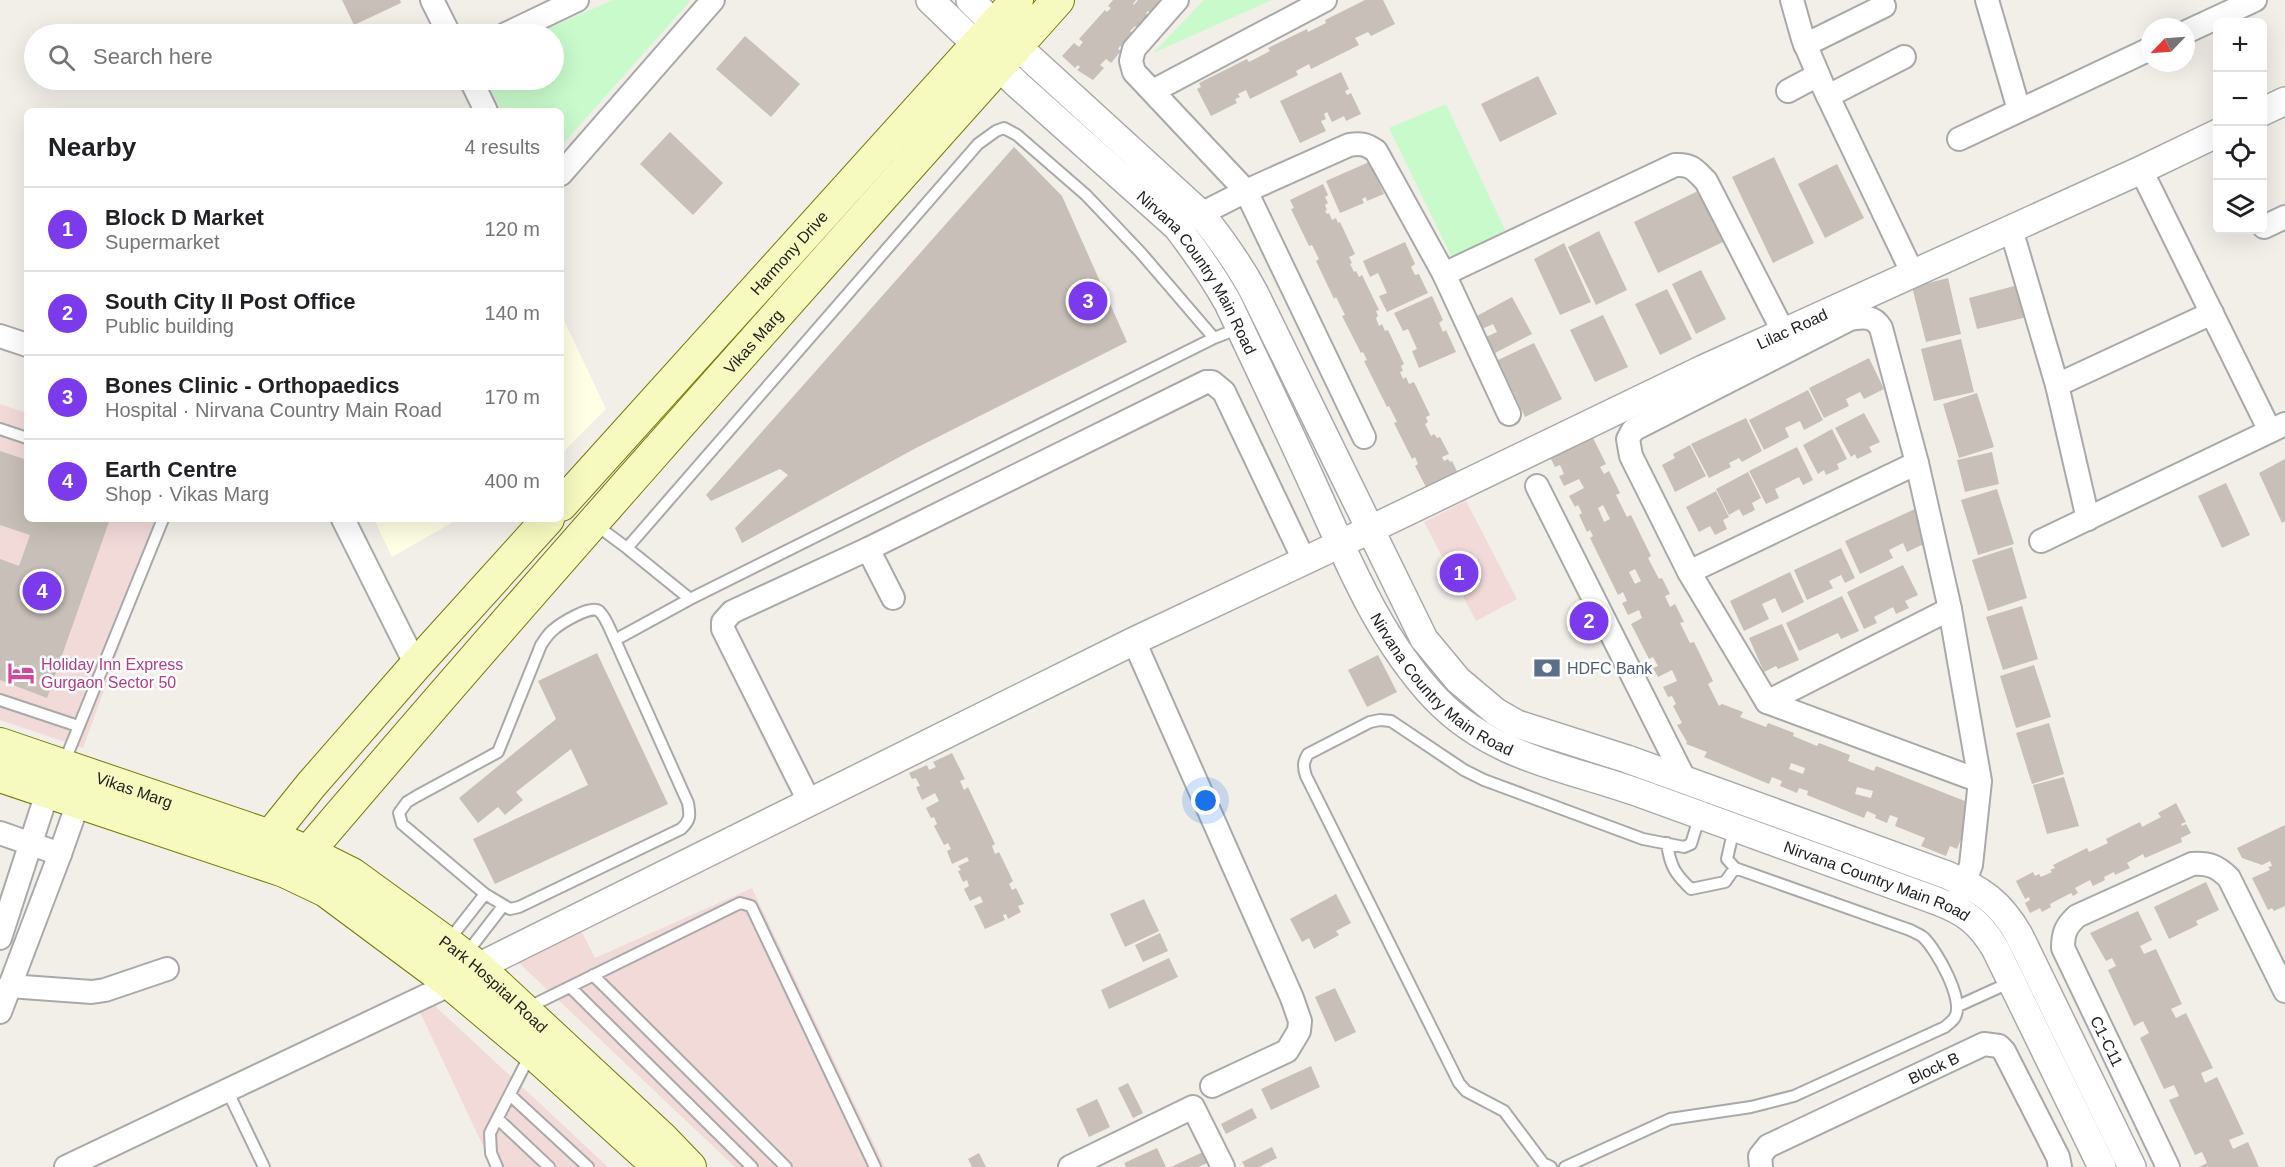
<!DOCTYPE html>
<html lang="en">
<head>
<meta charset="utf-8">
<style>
	body { margin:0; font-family:Helvetica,sans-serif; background:#f2f2f2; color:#202124 }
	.controls { position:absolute; right:18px; top:18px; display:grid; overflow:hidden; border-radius:9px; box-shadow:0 6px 24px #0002 }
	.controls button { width:54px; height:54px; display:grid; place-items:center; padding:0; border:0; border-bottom:2px solid #e0e0e0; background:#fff; color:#202124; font:30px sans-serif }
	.compass { position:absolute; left:2141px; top:18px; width:54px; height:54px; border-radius:50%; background:#fff; box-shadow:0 6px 24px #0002; rotate:245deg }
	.you { position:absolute; left:1206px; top:801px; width:21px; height:21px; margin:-15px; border:4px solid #fff; border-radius:50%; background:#1a73e8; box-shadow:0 0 0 9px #1a73e833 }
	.badge { display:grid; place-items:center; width:39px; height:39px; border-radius:50%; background:#7c3aed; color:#fff; font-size:20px; font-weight:700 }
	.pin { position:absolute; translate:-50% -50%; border:3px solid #fff; box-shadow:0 2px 6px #0006 }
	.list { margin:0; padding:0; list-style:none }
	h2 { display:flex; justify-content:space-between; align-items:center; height:78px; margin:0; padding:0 24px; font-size:26px }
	h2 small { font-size:20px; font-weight:400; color:#757577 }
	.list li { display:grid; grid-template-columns:39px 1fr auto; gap:18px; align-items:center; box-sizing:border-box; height:84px; padding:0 24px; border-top:2px solid #e0e0e0 }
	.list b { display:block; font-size:22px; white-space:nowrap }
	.list p { margin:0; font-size:20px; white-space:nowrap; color:#757577 }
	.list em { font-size:20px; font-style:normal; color:#757577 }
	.icon { flex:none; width:33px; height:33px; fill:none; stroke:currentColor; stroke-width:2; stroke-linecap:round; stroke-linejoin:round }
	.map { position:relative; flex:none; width:2285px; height:1167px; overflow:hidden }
	.search { position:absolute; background:#fff; box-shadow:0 6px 24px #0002; left:24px; top:24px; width:540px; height:66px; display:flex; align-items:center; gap:15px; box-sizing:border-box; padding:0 21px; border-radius:33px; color:#757577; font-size:22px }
	.panel { position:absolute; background:#fff; box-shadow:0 6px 24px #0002; left:24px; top:108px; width:540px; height:414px; border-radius:9px }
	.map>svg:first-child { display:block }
	.commercial { fill:#f2dad9 }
	.education { fill:#ffffe5 }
	.park { fill:#c8facc }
	.building { fill:#c7bfb8; fill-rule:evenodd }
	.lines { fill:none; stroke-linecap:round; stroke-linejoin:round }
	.service-casing { stroke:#a9a9a9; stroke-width:14 }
	.minor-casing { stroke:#a9a9a9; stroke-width:26 }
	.tertiary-casing { stroke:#a9a9a9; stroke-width:30 }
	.secondary-casing { stroke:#707d05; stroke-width:34 }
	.service { stroke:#fff; stroke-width:10 }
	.minor { stroke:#fff; stroke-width:22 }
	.tertiary { stroke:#fff; stroke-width:27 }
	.secondary { stroke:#f7fabf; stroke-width:32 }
	.labels { text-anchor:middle; stroke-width:5; stroke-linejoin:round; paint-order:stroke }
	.street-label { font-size:16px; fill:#222; stroke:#fff }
	.hotel-label { font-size:16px; fill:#b23c85; stroke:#fff; text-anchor:start }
	.service-label { font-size:16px; fill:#4e5e75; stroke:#fff; text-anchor:start }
</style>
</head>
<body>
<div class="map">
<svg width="2285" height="1167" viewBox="0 0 2285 1167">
	<rect width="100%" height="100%" fill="#f2efe9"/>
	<!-- commercial -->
	<path class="commercial" d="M0,404L27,413V519H166L83,748L0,720Z
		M1466,501L1517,599L1476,621L1424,522Z
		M752,888L885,1167H735L518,962L582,932L595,958Z
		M433,1004L608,1167H493L419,1010Z"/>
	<!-- education -->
	<path class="education" d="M561,314L606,409L561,454Z
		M374,519H458L392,557Z"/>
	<!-- park -->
	<path class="park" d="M613,0H691L561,146V111H502L485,80H554V34H535Z
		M1204,0H1272L1153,53Z
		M1446,104L1505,230L1453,260L1389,128Z"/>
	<!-- building -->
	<path class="building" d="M342,0H400L401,3L354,25Z
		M1113,0H1136L1133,4L1134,5L1138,0H1161L1164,2L1153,15L1148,11L1146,13L1151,18L1139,30L1135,26L1130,31L1135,35L1123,48L1120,46L1118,49L1121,51L1111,63L1106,59L1100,65L1104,68L1093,80L1077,70L1080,67L1078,65L1075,68L1062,56L1074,43L1079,47L1083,42L1079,39L1105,10L1107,12L1111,8L1108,6Z
		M1365,0H1383L1395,24L1371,36L1368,32L1355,38L1359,45L1311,69L1309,64L1296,71L1298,75L1250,99L1246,90L1238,94L1240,97L1235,99L1237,103L1211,116L1197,89L1201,87L1199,83L1247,59L1249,62L1270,51L1268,48L1307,29L1308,32L1326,23L1325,20Z
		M745,36L800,84L771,117L716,69Z
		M1341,72L1349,89L1345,91L1347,95L1351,93L1361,114L1346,121L1344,116L1332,122L1327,112L1324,114L1326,119L1321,121L1326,131L1300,143L1280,101Z
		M1538,76L1557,114L1500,142L1481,104Z
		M670,132L723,183L693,215L640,164Z
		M1014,147L1062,196L1127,342L916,448L742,543L735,528L788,475L780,469L711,501L706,495Z
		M1774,157L1814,243L1773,263L1732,177Z
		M1369,162L1384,194L1367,201L1366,197L1362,199L1364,203L1340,213L1326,181Z
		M1837,164L1864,218L1825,238L1798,184Z
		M1323,184L1328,195L1325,197L1328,203L1325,205L1327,210L1325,211L1327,214L1329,213L1332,220L1336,218L1338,223L1340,222L1355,254L1349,257L1352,263L1350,264L1354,272L1356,271L1359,277L1362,275L1379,310L1376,311L1378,316L1376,318L1379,326L1382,324L1385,331L1388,330L1404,364L1401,366L1403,371L1400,372L1403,379L1406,377L1409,384L1414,382L1430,415L1426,417L1428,422L1425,424L1431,436L1434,434L1437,438L1440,437L1449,454L1442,457L1444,461L1448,459L1450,462L1452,461L1462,481L1433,494L1429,485L1426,487L1415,466L1418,464L1415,457L1412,459L1394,423L1397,422L1389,406L1387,407L1364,361L1367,360L1363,352L1361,353L1342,316L1345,315L1336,297L1334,299L1316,261L1319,259L1312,245L1309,246L1291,209L1294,208L1290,200Z
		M1698,191L1723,242L1658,273L1634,222Z
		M1599,231L1627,290L1596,305L1568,247Z
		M1405,242L1415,264L1411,267L1415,275L1419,274L1428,293L1387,312L1379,296L1387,293L1378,273L1370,277L1363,261Z
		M1564,243L1591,302L1560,315L1534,259Z
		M1701,270L1726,319L1696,334L1672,284Z
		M1948,278L1961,334L1926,342L1912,287Z
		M2018,285L2027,317L1977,329L1969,298Z
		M1667,289L1692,339L1660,355L1635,304Z
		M1432,296L1443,320L1439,323L1443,332L1446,330L1456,352L1419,368L1412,351L1417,349L1408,329L1403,331L1394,313Z
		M1512,297L1532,334L1495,353L1486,337L1497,332L1493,324L1482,329L1475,317Z
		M1603,315L1628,367L1595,382L1570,330Z
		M1961,339L1974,392L1934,401L1921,349Z
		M1534,343L1562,399L1525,417L1498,360Z
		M1869,358L1884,389L1864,399L1860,392L1846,399L1849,406L1824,418L1809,388Z
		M1808,390L1823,420L1804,430L1800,421L1785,428L1789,437L1764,450L1749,420Z
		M1977,393L1994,447L1959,458L1943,404Z
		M1864,413L1880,442L1869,447L1872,452L1857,459L1855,454L1851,457L1835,428Z
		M1746,418L1762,451L1742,462L1739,458L1729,463L1731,467L1709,478L1691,444Z
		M1832,429L1847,459L1837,464L1839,469L1826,475L1824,470L1818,474L1803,445Z
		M1592,436L1606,464L1600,467L1604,474L1609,471L1620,493L1616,495L1627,517L1631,515L1651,556L1648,558L1659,579L1662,578L1670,594L1665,596L1670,607L1675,604L1684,622L1680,623L1690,643L1694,642L1713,681L1708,684L1719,706L1722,704L1743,712L1740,717L1766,727L1768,723L1794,733L1793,736L1817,746L1819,743L1850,755L1848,761L1874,771L1876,766L1975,805L1957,849L1950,846L1946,856L1921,846L1925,838L1895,826L1898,818L1890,815L1887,823L1875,818L1876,815L1867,811L1864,818L1807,795L1808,791L1799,788L1797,793L1780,786L1782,781L1772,777L1769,784L1704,757L1707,752L1686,744L1687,742L1677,725L1682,723L1673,706L1676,704L1672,696L1668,697L1663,687L1677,681L1672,670L1658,677L1653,668L1658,666L1653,657L1649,659L1631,624L1642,618L1639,610L1628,615L1622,603L1627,601L1623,592L1618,595L1590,538L1593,536L1590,530L1587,532L1579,515L1582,513L1578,505L1575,507L1569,496L1584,488L1579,479L1564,486L1559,476L1564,474L1560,465L1555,467L1550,457ZM1603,505L1610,519L1604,522L1598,508ZM1635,569L1641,581L1635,584L1629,572ZM1791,763L1805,768L1803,774L1789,769ZM1857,787L1873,791L1871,798L1855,794Z
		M1690,445L1706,476L1675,492L1662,465L1675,458L1673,454Z
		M1797,447L1813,480L1803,485L1799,477L1775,489L1779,498L1766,504L1749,471Z
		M0,451L27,460V519H110L47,698L0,680V559L19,566L30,535L0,525Z
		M1992,452L1999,484L1965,492L1957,460Z
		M2285,459V521L2282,523L2259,473Z
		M1748,472L1761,498L1752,503L1755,510L1743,516L1739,509L1729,515L1716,489Z
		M2226,483L2250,535L2222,548L2198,496Z
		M1997,489L2014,544L1978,555L1961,500Z
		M1716,491L1729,517L1723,520L1727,529L1715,535L1710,526L1699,532L1686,507Z
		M1915,509L1930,541L1907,552L1903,543L1889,550L1893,558L1860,574L1845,541Z
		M2012,547L2027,598L1988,611L1972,560Z
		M1841,548L1855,578L1845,583L1841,575L1829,581L1833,588L1807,600L1794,570Z
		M1903,565L1918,595L1905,601L1909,608L1896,614L1893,607L1874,617L1877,623L1864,629L1847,592Z
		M1790,572L1804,602L1782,613L1775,598L1762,604L1769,619L1744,631L1730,601Z
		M1842,596L1859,631L1841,639L1838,633L1799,651L1786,623Z
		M2022,606L2038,659L2003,670L1986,617Z
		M1782,624L1799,660L1778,669L1776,666L1764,672L1749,638Z
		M597,653L668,804L495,884L473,839L588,785L571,749L516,792L523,800L505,815L498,807L478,823L459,798L556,719L538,681Z
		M1378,655L1397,692L1367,707L1348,670Z
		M2034,665L2051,717L2016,728L2000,676Z
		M2049,723L2064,774L2032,784L2016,733Z
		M952,753L965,779L960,781L964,790L968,787L995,844L992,846L995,854L999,852L1013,881L1009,884L1012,890L1016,888L1024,904L1018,906L1021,912L1008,919L1006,914L1003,915L1005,920L985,929L974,906L983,902L980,896L970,901L964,889L969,886L967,880L963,882L958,871L961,870L958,866L969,861L967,857L952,864L947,851L951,849L948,843L944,845L934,826L937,824L934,817L931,818L926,808L939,801L935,793L922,800L916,787L920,786L916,778L912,779L909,773L927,765L929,770L936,767L933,762Z
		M2064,777L2079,826L2047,834L2033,785Z
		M2176,803L2186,822L2181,824L2182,826L2186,824L2191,833L2181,838L2182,842L2145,858L2143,854L2127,863L2130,868L2115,875L2114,872L2104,877L2105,880L2093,886L2090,880L2075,888L2078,893L2073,896L2071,893L2050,904L2051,907L2042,912L2040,908L2030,913L2025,903L2030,900L2029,897L2025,899L2016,881L2033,872L2035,876L2039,874L2041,877L2052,872L2050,870L2055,868L2053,865L2087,848L2089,852L2108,843L2106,839L2140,822L2142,827L2161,817L2158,813Z
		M2285,825V906L2274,911L2272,908L2268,910L2252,878L2270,870L2268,867L2272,866L2270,861L2262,865L2242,858L2237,848Z
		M2206,882L2219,910L2196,921L2198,925L2169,939L2154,907Z
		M1336,894L1351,923L1336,931L1339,935L1314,949L1309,938L1302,942L1290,919Z
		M1144,899L1159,931L1125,947L1110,914Z
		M2138,911L2152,940L2140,946L2144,954L2156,949L2182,1004L2171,1009L2176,1018L2186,1013L2213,1068L2201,1073L2205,1083L2217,1077L2244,1134L2229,1140L2233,1149L2248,1142L2259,1167H2199L2207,1163L2202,1152L2195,1155L2169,1100L2179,1096L2174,1085L2164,1089L2140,1038L2149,1033L2143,1021L2134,1026L2108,970L2116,966L2112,958L2106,961L2090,933Z
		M1160,933L1168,951L1143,962L1135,945Z
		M1169,958L1178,977L1109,1009L1101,990Z
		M1335,988L1356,1032L1335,1042L1315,997Z
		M1311,1066L1320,1087L1271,1110L1261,1089Z
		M1128,1083L1143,1113L1133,1118L1118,1088Z
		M1097,1099L1110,1127L1089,1137L1076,1109Z
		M1252,1108L1257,1118L1226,1134L1221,1124Z
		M1272,1147L1277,1158L1259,1167H1245L1242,1162Z
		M1157,1148L1166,1167H1126L1124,1163Z
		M1205,1151L1210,1162L1198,1167H1171Z
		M979,1153L986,1167H972L968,1159Z"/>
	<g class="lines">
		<defs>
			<path id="service" d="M0,429L27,438
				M596,525L627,548
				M690,599L627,548L978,144L996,131L1004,128L1017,135L1086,195L1141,253L1214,338L1240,328
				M615,640L690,599L1214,338
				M0,700L78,726
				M64,763L163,519
				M1667,843C1670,866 1675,874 1691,889L1725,882L1735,868
				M449,940L485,894L402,824L399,813L407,802L417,796L498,752L541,645C545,639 548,634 553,630C561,623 590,605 599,611C606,617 611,632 615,640L688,803C690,815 691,820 681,829L519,907L510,909L485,894
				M466,954L503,906
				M593,975L786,1167
				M570,987L752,1167
				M1958,1006L2011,982
				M527,1008L740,903L751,906L875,1167
				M227,1090L264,1167
				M510,1095L588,1167
				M498,1119L549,1167
				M497,1167L491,1153L490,1133L530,1055
				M1551,1167L1543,1163L1504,1111L1466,1091L1459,1083L1306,776C1303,767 1303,762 1308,754L1370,722L1380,720L1391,721L1464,770L1484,780L1643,839L1684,847L1691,844L1700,815
				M1565,1167L1670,1119L1751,1107L1794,1096L1945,1027C1948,1024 1953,1021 1955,1017C1965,1000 1936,949 1923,937C1919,934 1914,932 1910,930L1735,868L1727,859L1734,828"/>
			<g id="minor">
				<path d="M432,0L449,34"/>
				<path d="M1177,0L1134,49L1131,61L1134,72L1246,191L1364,437"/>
				<path d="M1792,0L1803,39L1823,86L1912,272"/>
				<path d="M1987,0L2019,110"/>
				<path d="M2186,32L2255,0"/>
				<path d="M506,34L577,0"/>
				<path d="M1805,45L1884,6"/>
				<path d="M471,80L486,111"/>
				<path d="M1153,91L1325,0"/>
				<path d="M1788,91L1818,75"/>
				<path d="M1828,96L1904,57"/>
				<path d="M1959,139L2150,49"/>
				<path d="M2141,170L2270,431"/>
				<path d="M561,174L713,0"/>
				<path d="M1187,221L1246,191L1349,145C1361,143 1366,144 1376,151L1444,274L1509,414"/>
				<path d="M2264,227L2285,217"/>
				<path d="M2011,229L2057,385L2088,519"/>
				<path d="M1444,274L1675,165C1692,164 1695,170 1706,181L1783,331"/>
				<path d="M0,336L27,345"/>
				<path d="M2057,385L2212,313"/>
				<path d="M1537,486L1685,780"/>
				<path d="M343,519L416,665"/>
				<path d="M2041,541L2285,424"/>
				<path d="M868,549L893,598"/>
				<path d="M1689,572L1917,463"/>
				<path d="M1134,641L1292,998L1300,1021L1299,1031L1287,1051L1212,1086"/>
				<path d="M1767,702L1950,609"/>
				<path d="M809,801L723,629V622L732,612L868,549L1206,382H1212L1224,392L1304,560"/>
				<path d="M0,833L60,854"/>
				<path d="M1959,897L1971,865L1980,781L1950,609L1917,463L1881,328C1873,315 1864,317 1850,319L1633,430L1628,439L1631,456L1689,572L1767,702L1980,781"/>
				<path d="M0,938L47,793"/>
				<path d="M9,986L92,992L105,990L167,969"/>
				<path d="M0,1012L60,854L78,803"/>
				<path d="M66,1167L451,984"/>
				<path d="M1070,1167L1193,1107L1223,1167"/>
				<path id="s1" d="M1761,1167L1760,1156L1768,1146L1984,1044L1999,1046L2004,1051L2058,1157L2060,1167"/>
				<path d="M2168,1167L2063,948C2063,933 2066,926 2077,916L2192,864C2209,863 2217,866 2229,878L2285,991"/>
			</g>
			<g id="tertiary">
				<path id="s2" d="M930,0L1018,85L1177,227C1196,252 1213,276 1228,303C1258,366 1288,429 1317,493C1349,564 1381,641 1436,699C1494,759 1567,767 1642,794C1740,830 1839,865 1937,901C1966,912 1979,922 1995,948L2102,1167"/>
				<path d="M970,0L1017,46L1201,214C1221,239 1239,264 1254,292L1424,639L1458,680L1496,712L1517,724L1627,759L1947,875C1982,890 2000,902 2019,935L2132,1167"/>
				<path d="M2262,112L2285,101"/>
				<path id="s3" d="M478,967L1134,641L1340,544L1703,369L2141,170L2218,133"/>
			</g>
			<g id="secondary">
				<path id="s4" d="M561,505L1017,0"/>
				<path id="s5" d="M0,744L270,836L308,852L352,874L447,943L478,967L663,1139L690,1167"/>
				<path d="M0,776L284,871L326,891L451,984L532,1052L659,1167"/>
				<path d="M254,847L270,836L311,785L416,665L548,519"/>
				<path id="s6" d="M284,871L308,852C553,564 806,282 1058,0"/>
			</g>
		</defs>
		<!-- service casing -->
		<use href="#service" class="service-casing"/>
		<!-- minor casing -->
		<use href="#minor" class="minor-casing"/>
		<!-- tertiary casing -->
		<use href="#tertiary" class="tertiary-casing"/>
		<!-- secondary casing -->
		<use href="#secondary" class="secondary-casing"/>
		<!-- service -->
		<use href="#service" class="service"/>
		<!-- minor -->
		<use href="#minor" class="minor"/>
		<!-- tertiary -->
		<use href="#tertiary" class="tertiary"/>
		<!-- secondary -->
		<use href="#secondary" class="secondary"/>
	</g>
	<!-- icons -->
	<defs>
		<symbol id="bank-bare" viewBox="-9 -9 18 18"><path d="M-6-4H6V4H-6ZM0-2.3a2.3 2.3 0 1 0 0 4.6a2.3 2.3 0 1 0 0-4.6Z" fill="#5c6f8a" stroke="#fff" stroke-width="2.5" paint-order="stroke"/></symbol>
		<symbol id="hotel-bare" viewBox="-9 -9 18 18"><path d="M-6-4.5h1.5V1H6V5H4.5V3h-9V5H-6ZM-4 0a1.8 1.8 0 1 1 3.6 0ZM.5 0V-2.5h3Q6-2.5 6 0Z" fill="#d1479c" stroke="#fff" stroke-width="2.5" paint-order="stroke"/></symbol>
	</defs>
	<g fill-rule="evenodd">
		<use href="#bank-bare" x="1528" y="649" width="38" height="38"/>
		<use href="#hotel-bare" x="2" y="654" width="38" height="38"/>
	</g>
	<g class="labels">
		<!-- street labels -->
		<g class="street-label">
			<text dy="6" stroke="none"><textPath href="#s4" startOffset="340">Harmony Drive</textPath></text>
			<text dy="6" stroke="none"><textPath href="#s2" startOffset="384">Nirvana Country Main Road</textPath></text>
			<text dy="6" stroke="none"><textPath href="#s3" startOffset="1461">Lilac Road</textPath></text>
			<text dy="6" stroke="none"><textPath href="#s6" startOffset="708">Vikas Marg</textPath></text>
			<text dy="6" stroke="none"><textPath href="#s2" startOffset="870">Nirvana Country Main Road</textPath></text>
			<text dy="6" stroke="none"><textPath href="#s5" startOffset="142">Vikas Marg</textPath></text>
			<text dy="6" stroke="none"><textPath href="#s2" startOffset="1356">Nirvana Country Main Road</textPath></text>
			<text dy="6" stroke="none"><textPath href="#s5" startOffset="555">Park Hospital Road</textPath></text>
			<text transform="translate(2107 1041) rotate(64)" y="6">C1-C11</text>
			<text dy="6" stroke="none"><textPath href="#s1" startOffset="207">Block B</textPath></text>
		</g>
		<!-- hotel labels -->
		<g class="hotel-label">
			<text x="41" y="670">Holiday Inn Express<tspan x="41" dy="18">Gurgaon Sector 50</tspan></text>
		</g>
		<!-- service labels -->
		<g class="service-label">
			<text x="1567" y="674">HDFC Bank</text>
		</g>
	</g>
</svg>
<div class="controls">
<button>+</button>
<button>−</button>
<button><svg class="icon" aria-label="locate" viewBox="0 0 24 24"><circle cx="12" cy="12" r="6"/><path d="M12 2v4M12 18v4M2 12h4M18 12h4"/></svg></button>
<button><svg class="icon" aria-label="layers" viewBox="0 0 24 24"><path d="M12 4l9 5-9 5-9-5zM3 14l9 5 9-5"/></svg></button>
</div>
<svg class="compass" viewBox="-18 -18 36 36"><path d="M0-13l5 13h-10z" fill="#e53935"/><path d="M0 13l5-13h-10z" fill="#757577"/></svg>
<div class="you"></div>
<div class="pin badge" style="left:1459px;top:573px">1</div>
<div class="pin badge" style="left:1589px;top:621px">2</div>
<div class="pin badge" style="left:1088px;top:301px">3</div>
<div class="pin badge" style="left:42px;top:591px">4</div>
<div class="search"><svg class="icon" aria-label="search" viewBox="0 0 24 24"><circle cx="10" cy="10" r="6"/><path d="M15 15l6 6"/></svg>Search here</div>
<section class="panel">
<h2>Nearby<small>4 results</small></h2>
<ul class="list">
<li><span class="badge">1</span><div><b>Block D Market</b><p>Supermarket</p></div><em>120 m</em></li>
<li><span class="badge">2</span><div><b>South City II Post Office</b><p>Public building</p></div><em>140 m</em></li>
<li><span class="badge">3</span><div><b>Bones Clinic - Orthopaedics</b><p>Hospital · Nirvana Country Main Road</p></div><em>170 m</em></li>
<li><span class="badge">4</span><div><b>Earth Centre</b><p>Shop · Vikas Marg</p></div><em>400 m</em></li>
</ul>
</section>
</div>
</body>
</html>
